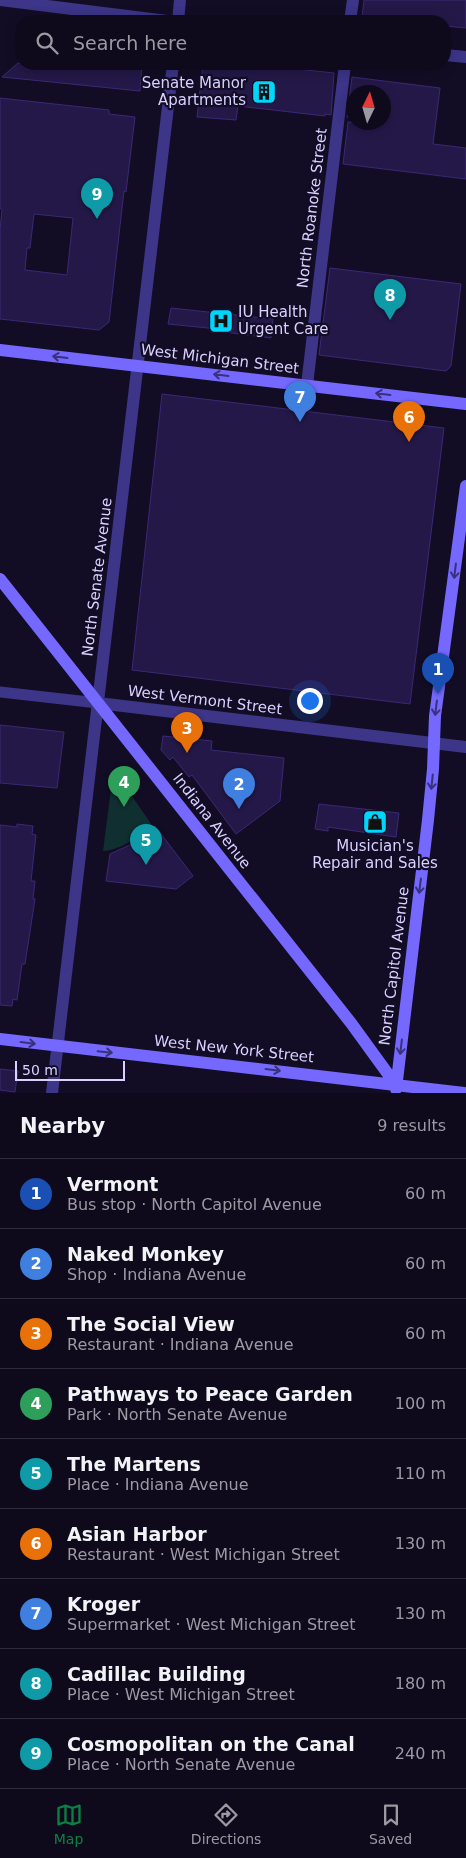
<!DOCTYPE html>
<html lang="en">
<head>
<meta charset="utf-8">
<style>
	body { margin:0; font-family:"DejaVu Sans",sans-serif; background:#1c1829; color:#f1f3f6 }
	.compass { position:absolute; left:346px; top:85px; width:45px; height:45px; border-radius:50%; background:#0e0a1c; box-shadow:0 2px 12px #0003; rotate:5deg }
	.scale { position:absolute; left:15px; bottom:12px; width:110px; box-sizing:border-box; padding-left:5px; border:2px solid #d9d1ff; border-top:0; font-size:14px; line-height:18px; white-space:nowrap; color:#d9d1ff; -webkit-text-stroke:4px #120d25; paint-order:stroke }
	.you { position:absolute; left:309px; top:700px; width:18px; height:18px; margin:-12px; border:4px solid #fff; border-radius:50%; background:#1a73e8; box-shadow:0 0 0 8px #1a73e833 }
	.badge { display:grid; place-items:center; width:32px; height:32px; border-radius:50%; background:#0b8043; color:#fff; font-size:16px; font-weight:700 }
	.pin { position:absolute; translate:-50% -41px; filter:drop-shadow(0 1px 2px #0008) }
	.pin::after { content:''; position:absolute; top:26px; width:18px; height:15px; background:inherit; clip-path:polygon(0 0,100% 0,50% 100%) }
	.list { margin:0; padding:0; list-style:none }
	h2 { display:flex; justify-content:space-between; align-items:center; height:65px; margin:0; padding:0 20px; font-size:21px }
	h2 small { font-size:16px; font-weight:400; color:#9b9aa3 }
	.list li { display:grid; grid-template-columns:32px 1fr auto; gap:15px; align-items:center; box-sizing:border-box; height:70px; padding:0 20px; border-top:1px solid #2e2b3b }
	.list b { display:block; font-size:19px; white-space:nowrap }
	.list p { margin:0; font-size:16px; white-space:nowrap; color:#9b9aa3 }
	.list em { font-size:16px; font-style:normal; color:#9b9aa3 }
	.icon { flex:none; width:28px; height:28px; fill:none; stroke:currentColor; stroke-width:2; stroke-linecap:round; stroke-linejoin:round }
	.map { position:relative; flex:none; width:466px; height:1093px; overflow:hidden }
	.search { position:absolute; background:#0e0a1c; box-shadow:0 2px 12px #0003; left:15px; right:15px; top:15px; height:55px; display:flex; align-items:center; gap:12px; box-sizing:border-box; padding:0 18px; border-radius:20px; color:#9b9aa3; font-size:19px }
	.sheet { height:695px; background:#0e0a1c }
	nav { display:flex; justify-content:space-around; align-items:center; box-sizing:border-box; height:70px; border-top:1px solid #2e2b3b; background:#0e0a1c; font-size:14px; color:#9b9aa3 }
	nav a { display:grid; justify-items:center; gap:2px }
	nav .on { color:#0b8043 }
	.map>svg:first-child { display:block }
	.green { fill:#0f2f30 }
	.building { fill:#241848; stroke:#3c2875; fill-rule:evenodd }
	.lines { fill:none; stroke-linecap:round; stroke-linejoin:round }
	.pedestrian { stroke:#3c3588; stroke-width:11 }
	.minor { stroke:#3c3588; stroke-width:12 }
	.tertiary { stroke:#3c3588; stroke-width:12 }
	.secondary { stroke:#7468ff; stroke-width:12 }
	.oneway { stroke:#39317c }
	.labels { text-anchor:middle; stroke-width:4.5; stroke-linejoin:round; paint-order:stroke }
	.poi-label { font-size:15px; fill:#d9d1ff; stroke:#120d25; text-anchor:end }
	.street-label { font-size:15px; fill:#d9d1ff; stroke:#120d25 }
</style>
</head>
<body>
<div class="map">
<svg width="466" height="1093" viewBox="0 0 466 1093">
	<rect width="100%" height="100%" fill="#120d25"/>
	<!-- green -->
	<path class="green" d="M119,784L124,785L152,825C138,836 122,850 103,851L111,789Z"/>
	<!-- building -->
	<path class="building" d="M364,0H466V28L445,26V21H404L362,17Z
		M18,63L60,68L61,64H142L140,91L2,77Z
		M203,64H251L334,73L331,115L325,114V116L238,106L236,120L197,117Z
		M352,77L440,88L433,144L466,148V179L343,164L348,122H384V92H354V118L347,117Z
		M0,98L109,110V114L135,117L126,192L124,191L109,322L99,330L0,319V229L2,210L0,208ZM34,214L73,218L67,275L25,270L27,248H30Z
		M330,268L461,284L451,366L446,371L319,355Z
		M171,308L273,319L271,338L217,331L218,329L168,324Z
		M162,394L444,428L410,704L132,670Z
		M0,725L64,732L57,788L0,783Z
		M163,736L212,741L211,750L284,758L280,801L236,834L192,775L189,777L173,757L170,760L161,750Z
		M319,804L399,813L396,837L328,827V831L315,829Z
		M17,824L33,826L32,834L36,835L31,881H35L33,899H35L25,964H22L17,1000L13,999L12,1006L0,1005V825L17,827Z
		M155,826L193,876L176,889L106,881L110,854L132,844Z
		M0,1069L18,1071L15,1092L0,1090Z"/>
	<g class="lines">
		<!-- pedestrian -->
		<path class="pedestrian" d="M0,692L98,703"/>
		<!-- minor -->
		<path class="minor" d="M0,0L167,21
			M350,21L353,0
			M445,55L466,57
			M307,385L345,64
			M98,703L466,747"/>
		<!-- tertiary -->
		<path class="tertiary" d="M178,21L180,0
			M52,1093L173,64"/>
		<!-- secondary -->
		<path class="secondary" d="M0,350L466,404
			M0,579L351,1023L396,1085
			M0,1039L464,1093
			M396,1089L428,820L433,769L435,716L466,486"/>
	</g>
	<!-- one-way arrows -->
	<defs><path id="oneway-shaft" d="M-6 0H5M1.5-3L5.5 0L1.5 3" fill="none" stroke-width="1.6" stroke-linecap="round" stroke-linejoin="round" transform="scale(1.25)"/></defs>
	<g class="oneway">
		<use href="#oneway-shaft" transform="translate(60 357) rotate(-173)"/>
		<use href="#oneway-shaft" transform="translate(221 375) rotate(-173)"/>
		<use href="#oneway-shaft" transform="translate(383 394) rotate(-173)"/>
		<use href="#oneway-shaft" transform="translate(455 571) rotate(97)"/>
		<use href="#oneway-shaft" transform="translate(436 708) rotate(97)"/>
		<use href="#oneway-shaft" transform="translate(432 782) rotate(96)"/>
		<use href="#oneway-shaft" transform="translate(420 886) rotate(97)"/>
		<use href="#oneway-shaft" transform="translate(28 1043) rotate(7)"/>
		<use href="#oneway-shaft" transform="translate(401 1047) rotate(97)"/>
		<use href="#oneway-shaft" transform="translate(105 1052) rotate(6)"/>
		<use href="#oneway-shaft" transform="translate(273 1070) rotate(7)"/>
	</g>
	<!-- icons -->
	<defs>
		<symbol id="building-square" viewBox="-11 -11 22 22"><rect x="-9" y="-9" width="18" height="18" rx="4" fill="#00d5fc" stroke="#120d25"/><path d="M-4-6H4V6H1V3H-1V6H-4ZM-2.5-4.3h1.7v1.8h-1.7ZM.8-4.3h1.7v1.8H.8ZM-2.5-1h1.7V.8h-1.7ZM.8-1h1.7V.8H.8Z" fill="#111"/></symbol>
		<symbol id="hospital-square" viewBox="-11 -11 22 22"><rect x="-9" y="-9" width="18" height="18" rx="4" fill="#00d5fc" stroke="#120d25"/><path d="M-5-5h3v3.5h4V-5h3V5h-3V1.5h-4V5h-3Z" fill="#111"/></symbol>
		<symbol id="shop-square" viewBox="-11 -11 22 22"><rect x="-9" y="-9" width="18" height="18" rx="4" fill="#00d5fc" stroke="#120d25"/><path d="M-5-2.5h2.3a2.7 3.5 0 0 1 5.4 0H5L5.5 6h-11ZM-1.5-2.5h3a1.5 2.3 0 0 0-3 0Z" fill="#111"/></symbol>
	</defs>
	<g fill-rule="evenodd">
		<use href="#building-square" x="250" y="78" width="28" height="28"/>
		<use href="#hospital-square" x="207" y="307" width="28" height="28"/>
		<use href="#shop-square" x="361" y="808" width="28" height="28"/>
	</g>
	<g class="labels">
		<!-- poi labels -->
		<g class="poi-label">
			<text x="246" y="88">Senate Manor<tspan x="246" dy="17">Apartments</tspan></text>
			<text x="238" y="317" text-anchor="start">IU Health<tspan x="238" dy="17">Urgent Care</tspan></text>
			<text x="375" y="851" text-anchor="middle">Musician's<tspan x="375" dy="17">Repair and Sales</tspan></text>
		</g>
		<!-- street labels -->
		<g class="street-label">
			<text transform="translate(312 208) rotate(-83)" y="5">North Roanoke Street</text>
			<text transform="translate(220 359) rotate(7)" y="5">West Michigan Street</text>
			<text transform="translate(97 577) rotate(-83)" y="5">North Senate Avenue</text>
			<text transform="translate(205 700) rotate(7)" y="5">West Vermont Street</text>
			<text transform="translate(212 821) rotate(52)" y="5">Indiana Avenue</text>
			<text transform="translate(394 966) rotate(-83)" y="5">North Capitol Avenue</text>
			<text transform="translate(234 1049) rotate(6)" y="5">West New York Street</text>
		</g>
	</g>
</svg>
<svg class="compass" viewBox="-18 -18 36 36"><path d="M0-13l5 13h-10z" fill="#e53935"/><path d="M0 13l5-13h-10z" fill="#9b9aa3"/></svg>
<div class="scale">50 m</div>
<div class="you"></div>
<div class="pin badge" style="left:438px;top:694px;background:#1a4fb4">1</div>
<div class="pin badge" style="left:239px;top:809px;background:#3f7fe0">2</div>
<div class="pin badge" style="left:187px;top:753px;background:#e8710a">3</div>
<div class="pin badge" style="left:124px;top:807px;background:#2e9e5b">4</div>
<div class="pin badge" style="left:146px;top:865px;background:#0f9aa8">5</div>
<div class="pin badge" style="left:409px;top:442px;background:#e8710a">6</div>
<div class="pin badge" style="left:300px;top:422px;background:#3f7fe0">7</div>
<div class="pin badge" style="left:390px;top:320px;background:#0f9aa8">8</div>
<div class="pin badge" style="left:97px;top:219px;background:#0f9aa8">9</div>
<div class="search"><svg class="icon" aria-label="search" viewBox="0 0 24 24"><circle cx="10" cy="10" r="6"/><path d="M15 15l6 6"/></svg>Search here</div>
</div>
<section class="sheet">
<h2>Nearby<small>9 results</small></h2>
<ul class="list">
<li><span class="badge" style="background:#1a4fb4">1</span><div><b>Vermont</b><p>Bus stop · North Capitol Avenue</p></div><em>60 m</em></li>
<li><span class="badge" style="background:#3f7fe0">2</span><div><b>Naked Monkey</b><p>Shop · Indiana Avenue</p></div><em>60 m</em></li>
<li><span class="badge" style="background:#e8710a">3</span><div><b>The Social View</b><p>Restaurant · Indiana Avenue</p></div><em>60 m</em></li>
<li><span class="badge" style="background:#2e9e5b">4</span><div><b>Pathways to Peace Garden</b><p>Park · North Senate Avenue</p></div><em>100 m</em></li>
<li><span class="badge" style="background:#0f9aa8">5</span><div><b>The Martens</b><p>Place · Indiana Avenue</p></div><em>110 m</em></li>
<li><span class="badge" style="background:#e8710a">6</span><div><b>Asian Harbor</b><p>Restaurant · West Michigan Street</p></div><em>130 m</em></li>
<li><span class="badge" style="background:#3f7fe0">7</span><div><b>Kroger</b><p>Supermarket · West Michigan Street</p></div><em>130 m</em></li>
<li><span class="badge" style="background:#0f9aa8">8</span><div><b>Cadillac Building</b><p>Place · West Michigan Street</p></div><em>180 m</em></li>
<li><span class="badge" style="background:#0f9aa8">9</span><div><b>Cosmopolitan on the Canal</b><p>Place · North Senate Avenue</p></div><em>240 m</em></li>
</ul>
</section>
<nav>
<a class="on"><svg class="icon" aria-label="map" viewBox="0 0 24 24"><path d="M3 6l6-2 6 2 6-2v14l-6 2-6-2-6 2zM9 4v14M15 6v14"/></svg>Map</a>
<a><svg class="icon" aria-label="directions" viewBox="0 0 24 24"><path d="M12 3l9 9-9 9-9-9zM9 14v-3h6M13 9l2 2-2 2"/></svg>Directions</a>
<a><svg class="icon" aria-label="saved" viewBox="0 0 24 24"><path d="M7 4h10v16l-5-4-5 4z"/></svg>Saved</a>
</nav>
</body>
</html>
